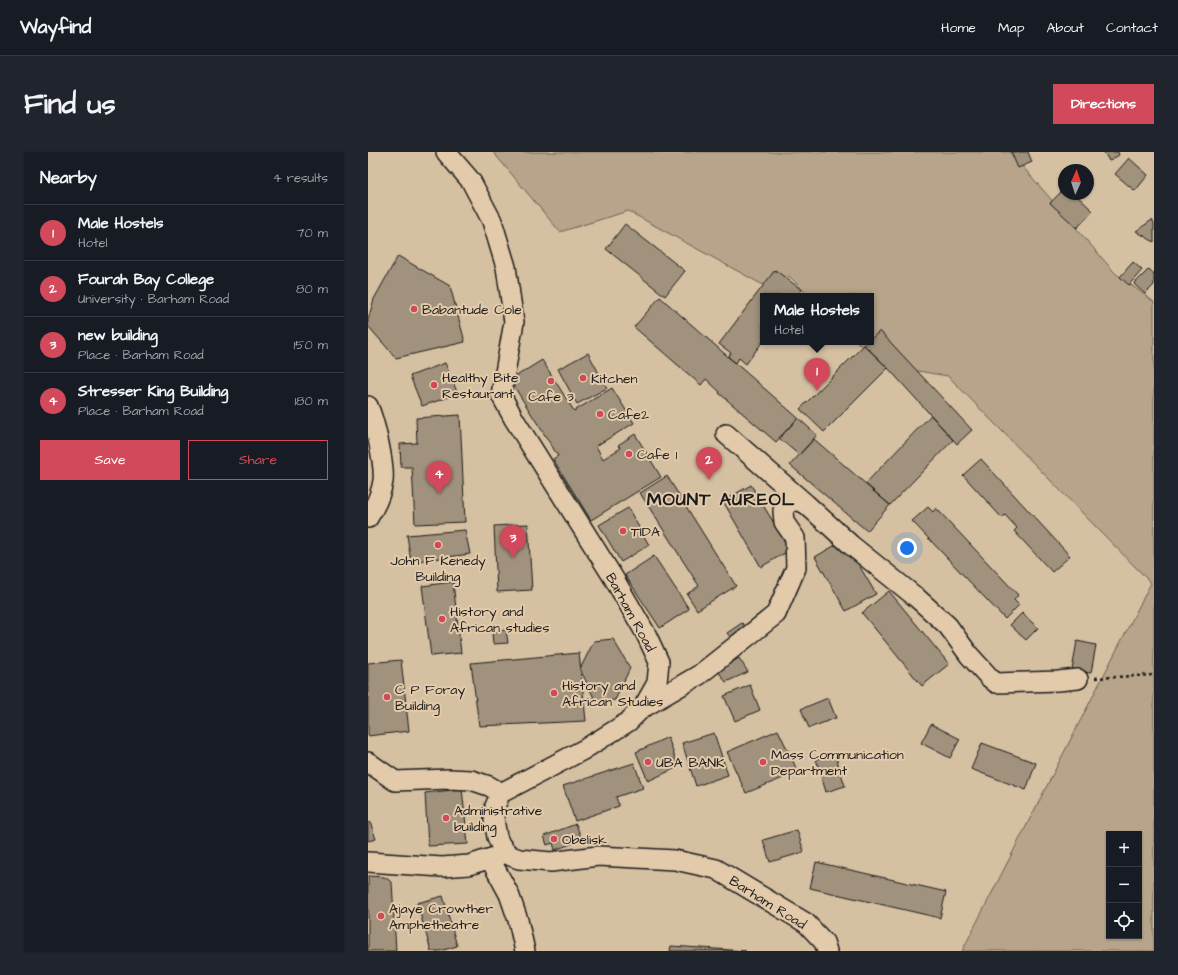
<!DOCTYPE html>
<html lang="en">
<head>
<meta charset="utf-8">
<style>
	body { margin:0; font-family:"Architects Daughter",sans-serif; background:#20242c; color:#f1f3f6 }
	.controls { position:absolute; right:12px; bottom:12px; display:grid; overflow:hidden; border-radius:0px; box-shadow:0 1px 3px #0004 }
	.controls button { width:36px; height:36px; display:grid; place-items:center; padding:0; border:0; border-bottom:1px solid #363941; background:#171b24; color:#f1f3f6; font:20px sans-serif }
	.compass { position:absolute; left:690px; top:12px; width:36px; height:36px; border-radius:50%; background:#171b24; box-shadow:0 1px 3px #0004; rotate:3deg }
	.you { position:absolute; left:539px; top:396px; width:14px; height:14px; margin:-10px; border:3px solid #fff; border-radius:50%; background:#1a73e8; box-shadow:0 0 0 6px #1a73e833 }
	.badge { display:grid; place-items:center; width:26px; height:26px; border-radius:50%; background:#d1495b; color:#fff; font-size:13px; font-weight:700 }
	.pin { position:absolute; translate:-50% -33px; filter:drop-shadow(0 1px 2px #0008) }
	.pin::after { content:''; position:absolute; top:21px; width:14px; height:12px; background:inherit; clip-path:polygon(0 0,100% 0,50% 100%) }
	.popup { position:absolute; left:392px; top:141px; width:114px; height:52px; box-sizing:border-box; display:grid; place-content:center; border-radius:0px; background:#171b24; filter:drop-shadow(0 1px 3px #0005); font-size:13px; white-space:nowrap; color:#9ea1a6 }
	.popup b { font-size:15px; color:#f1f3f6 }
	.popup::after { content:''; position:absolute; left:50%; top:100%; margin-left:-8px; border:8px solid transparent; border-top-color:#171b24 }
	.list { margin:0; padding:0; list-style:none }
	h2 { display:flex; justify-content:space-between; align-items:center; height:52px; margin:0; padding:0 16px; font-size:17px }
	h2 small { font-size:13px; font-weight:400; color:#9ea1a6 }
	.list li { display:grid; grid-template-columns:26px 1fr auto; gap:12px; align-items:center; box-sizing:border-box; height:56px; padding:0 16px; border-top:1px solid #363941 }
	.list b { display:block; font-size:15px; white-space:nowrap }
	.list p { margin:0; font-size:13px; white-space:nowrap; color:#9ea1a6 }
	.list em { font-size:13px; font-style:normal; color:#9ea1a6 }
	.actions { display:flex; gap:8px; padding:12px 16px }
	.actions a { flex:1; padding:9px 0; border:1px solid #d1495b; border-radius:0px; text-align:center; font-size:14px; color:#d1495b }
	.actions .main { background:#d1495b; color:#fff }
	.icon { flex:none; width:22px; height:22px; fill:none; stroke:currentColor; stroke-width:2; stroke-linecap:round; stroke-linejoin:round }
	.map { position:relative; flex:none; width:786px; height:799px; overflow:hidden; border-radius:0px }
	header { display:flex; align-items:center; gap:24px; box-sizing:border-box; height:56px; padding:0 20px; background:#171b24; border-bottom:1px solid #363941 }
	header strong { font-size:19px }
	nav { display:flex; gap:22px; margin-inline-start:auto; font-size:14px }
	.intro { display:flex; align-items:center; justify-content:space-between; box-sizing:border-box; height:96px; padding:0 24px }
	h1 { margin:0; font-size:28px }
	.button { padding:10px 18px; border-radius:0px; background:#d1495b; color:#fff; font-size:14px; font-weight:700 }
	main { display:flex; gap:24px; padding:0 24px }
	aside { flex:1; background:#171b24; border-radius:0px; box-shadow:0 1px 3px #0004 }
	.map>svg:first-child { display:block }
	.green { fill:#b7a48b; stroke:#6a6054; fill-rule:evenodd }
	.building { fill:#a1927d; stroke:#1c1c1c }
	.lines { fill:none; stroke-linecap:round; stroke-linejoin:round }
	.minor-casing { stroke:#1c1c1c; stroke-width:22 }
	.path { stroke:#1c1c1c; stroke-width:2.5; stroke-dasharray:3 3; stroke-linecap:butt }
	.minor { stroke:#e2caaa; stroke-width:19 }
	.poi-dot { fill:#d1495b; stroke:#e2caaa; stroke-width:1.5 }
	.labels { text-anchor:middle; stroke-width:4; stroke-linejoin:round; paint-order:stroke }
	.poi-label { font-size:14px; fill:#1c1c1c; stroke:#e2caaa; text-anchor:start }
	.street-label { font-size:14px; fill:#1c1c1c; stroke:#e2caaa }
	.district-label { font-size:18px; font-weight:bold; letter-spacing:1px; fill:#1c1c1c; stroke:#e2caaa }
</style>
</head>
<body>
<header>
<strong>Wayfind</strong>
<nav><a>Home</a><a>Map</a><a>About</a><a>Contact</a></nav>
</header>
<div class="intro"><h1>Find us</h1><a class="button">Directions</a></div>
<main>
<aside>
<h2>Nearby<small>4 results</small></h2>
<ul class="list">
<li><span class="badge">1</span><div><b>Male Hostels</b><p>Hotel</p></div><em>70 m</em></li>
<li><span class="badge">2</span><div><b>Fourah Bay College</b><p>University · Barham Road</p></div><em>80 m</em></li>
<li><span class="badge">3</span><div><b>new building</b><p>Place · Barham Road</p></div><em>150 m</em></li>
<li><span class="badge">4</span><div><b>Stresser King Building</b><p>Place · Barham Road</p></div><em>180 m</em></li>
</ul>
<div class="actions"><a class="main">Save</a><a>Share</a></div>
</aside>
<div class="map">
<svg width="786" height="799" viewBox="0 0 786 799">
	<rect width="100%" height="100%" fill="#d6c0a2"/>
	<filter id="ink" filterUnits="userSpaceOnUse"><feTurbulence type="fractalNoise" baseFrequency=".025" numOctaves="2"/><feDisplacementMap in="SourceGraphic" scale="8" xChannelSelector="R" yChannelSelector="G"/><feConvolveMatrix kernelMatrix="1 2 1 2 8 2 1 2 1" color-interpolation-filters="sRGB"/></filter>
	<g filter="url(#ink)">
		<!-- green -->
		<path class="green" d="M125,0H642L747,121L786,150V799H594L783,431L580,224L513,213L489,190H503V144H441L421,124L406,139L260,59L192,80ZM741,682H771V784H741Z"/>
		<!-- building -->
		<path class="building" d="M643,0H660L664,10L650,16Z
			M736,0H750L751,3L741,9Z
			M761,6L780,23L767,39L747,22Z
			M696,37V42H707L725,59L709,76L682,51Z
			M784,68L786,71V90L768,79Z
			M257,72L317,119L297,144L238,97Z
			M30,104L82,134L97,190L28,206L0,174V168L6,147Z
			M765,110L774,118L761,133L752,125Z
			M781,117L786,122V133L777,142L766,132Z
			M407,118L434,138L429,144H395V189L378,212L371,206L368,211L360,205L363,201L351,192Z
			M292,145L430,266L408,290L351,241L352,240L338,227L333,233L266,175Z
			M512,179L604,278L589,292L520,216L496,193L500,190H503V187Z
			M496,193L520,216L456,280L432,257Z
			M220,201L239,236L209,252L190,217Z
			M174,208L206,259L244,236L266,271L228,294L235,307L253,296L250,293L267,282L293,325L223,368L185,307L190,304L142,228Z
			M77,211L90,242L54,254L42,224Z
			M92,263L97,370L47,372L44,315H33L32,292L49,291L48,266Z
			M563,263L585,288L522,353L497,332Z
			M430,266L449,283L431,303L411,286Z
			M446,287L522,353L499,379L422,313Z
			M613,307L702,404L684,420L646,379L649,376L637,363L634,366L595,323Z
			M299,324L368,434L329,458L319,442L331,434L272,341Z
			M383,333L422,398L393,415L355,349Z
			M560,355L565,360L568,356L650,443L646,448L651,453L637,467L544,369Z
			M260,356L281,393L253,410L231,373Z
			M160,372L164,438L129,440L126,374Z
			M97,378L102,402L43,410L39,383Z
			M476,388L508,442L478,459L447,405Z
			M286,404L321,457L292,476L257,423Z
			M85,430L93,501L63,504L54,434Z
			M521,439L581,512L554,534L494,461Z
			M654,461L670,476L658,488L642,473Z
			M374,471L380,478L365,489L359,481Z
			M138,478L140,491L125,492L124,480Z
			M245,487L262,516L247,548L228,550L212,517L226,489Z
			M709,489L728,493L723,521L704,518Z
			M211,501L218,569L111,574L103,511Z
			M371,506L380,520L358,530L350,519Z
			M33,508L41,579L0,584V511Z
			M382,533L392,558L367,569L356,544Z
			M460,546L468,566L441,576L433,557Z
			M563,572L592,587L582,606L553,591Z
			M410,578L430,620L378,641L359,600Z
			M346,581L360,623L328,634L314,591Z
			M300,585L310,615L280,629L268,600Z
			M614,591L668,611L658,638L603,617Z
			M467,602L477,634L458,640L448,607Z
			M266,611L275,636L248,645L251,654L207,669L195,634Z
			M94,637L100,692L60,694L57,641Z
			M2,670L8,687L0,689V671Z
			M208,672L214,688L187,698L185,691L179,693L176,684Z
			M429,678L436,700L402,710L395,688Z
			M448,710L578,740L572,766L442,736Z
			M0,724L16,725L24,730L28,799H0Z
			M75,744L89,794L72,799H63L49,751Z
			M303,794L378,799H302Z"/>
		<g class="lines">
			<defs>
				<path id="minor" d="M78,0L103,29L124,69L138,115L146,170L133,243L146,267L245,425L278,482L291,510L289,531L276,554L260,570L215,598L133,641L127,654L126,667L129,685L132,692L137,699L143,704L151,707L183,710L230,704L307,708L348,717L438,771L456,790L459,799
					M0,254C7,269 17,313 15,329C13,342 7,355 0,366
					M358,282L438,352
					M278,554L331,523L408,462L428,416L427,386L416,370L415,359L419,352L428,348L438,352L483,393L549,446L580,474L601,503L622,526L628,531L690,529L710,527
					M0,610L27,629L81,627L103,628L121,634L133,641
					M122,707L141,742L150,768L157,799
					M0,710L74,715L101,713L133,703L137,699"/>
			</defs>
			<!-- minor casing -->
			<use href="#minor" class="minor-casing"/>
			<!-- path -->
			<path class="path" d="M727,526L786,523"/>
			<!-- minor -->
			<use href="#minor" class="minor"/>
		</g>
	</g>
	<!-- markers -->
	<g class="poi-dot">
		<circle cx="46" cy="157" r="4"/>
		<circle cx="215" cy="226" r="4"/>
		<circle cx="183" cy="229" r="4"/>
		<circle cx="66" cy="233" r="4"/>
		<circle cx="232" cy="262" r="4"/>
		<circle cx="261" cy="302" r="4"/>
		<circle cx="255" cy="379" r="4"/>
		<circle cx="70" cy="393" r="4"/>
		<circle cx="74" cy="467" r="4"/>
		<circle cx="186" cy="541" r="4"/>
		<circle cx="19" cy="545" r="4"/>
		<circle cx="280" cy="610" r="4"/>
		<circle cx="395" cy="610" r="4"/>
		<circle cx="78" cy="666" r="4"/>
		<circle cx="186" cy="687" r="4"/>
		<circle cx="13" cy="764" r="4"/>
	</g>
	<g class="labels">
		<!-- poi labels -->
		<g class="poi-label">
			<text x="54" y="162">Babantude Cole</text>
			<text x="74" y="230">Healthy Bite<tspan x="74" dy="16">Restaurant</tspan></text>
			<text x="223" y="231">Kitchen</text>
			<text x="183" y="249" text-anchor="middle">Cafe 3</text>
			<text x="240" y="267">Cafe2</text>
			<text x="269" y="307">Cafe 1</text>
			<text x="263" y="384">TIDA</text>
			<text x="70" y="413" text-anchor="middle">John F Kenedy<tspan x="70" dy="16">Building</tspan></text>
			<text x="82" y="464">History and<tspan x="82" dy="16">African studies</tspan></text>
			<text x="194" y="538">History and<tspan x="194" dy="16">African Studies</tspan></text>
			<text x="27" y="542">C P Foray<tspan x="27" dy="16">Building</tspan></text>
			<text x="403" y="607">Mass Communication<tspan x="403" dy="16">Department</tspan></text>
			<text x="288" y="615">UBA BANK</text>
			<text x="86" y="663">Administrative<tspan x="86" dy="16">building</tspan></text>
			<text x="194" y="692">Obelisk</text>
			<text x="21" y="761">Ajaye Crowther<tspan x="21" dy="16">Amphetheatre</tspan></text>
		</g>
		<!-- street labels -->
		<g class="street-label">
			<text transform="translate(263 460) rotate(61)" y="5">Barham Road</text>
			<text transform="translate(400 750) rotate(32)" y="5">Barham Road</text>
		</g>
		<!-- district labels -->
		<g class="district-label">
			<text x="353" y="353">MOUNT AUREOL</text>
		</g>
	</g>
</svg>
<div class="controls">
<button>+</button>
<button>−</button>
<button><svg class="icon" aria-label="locate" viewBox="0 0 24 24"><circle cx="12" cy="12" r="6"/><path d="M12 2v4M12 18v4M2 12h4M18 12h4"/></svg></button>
</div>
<svg class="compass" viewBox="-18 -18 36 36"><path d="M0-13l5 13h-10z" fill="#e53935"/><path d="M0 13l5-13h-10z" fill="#9ea1a6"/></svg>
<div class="you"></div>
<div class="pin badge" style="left:449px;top:239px">1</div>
<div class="popup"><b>Male Hostels</b>Hotel</div>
<div class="pin badge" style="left:341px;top:328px">2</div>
<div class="pin badge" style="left:145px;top:406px">3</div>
<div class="pin badge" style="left:71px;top:342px">4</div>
</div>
</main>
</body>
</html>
